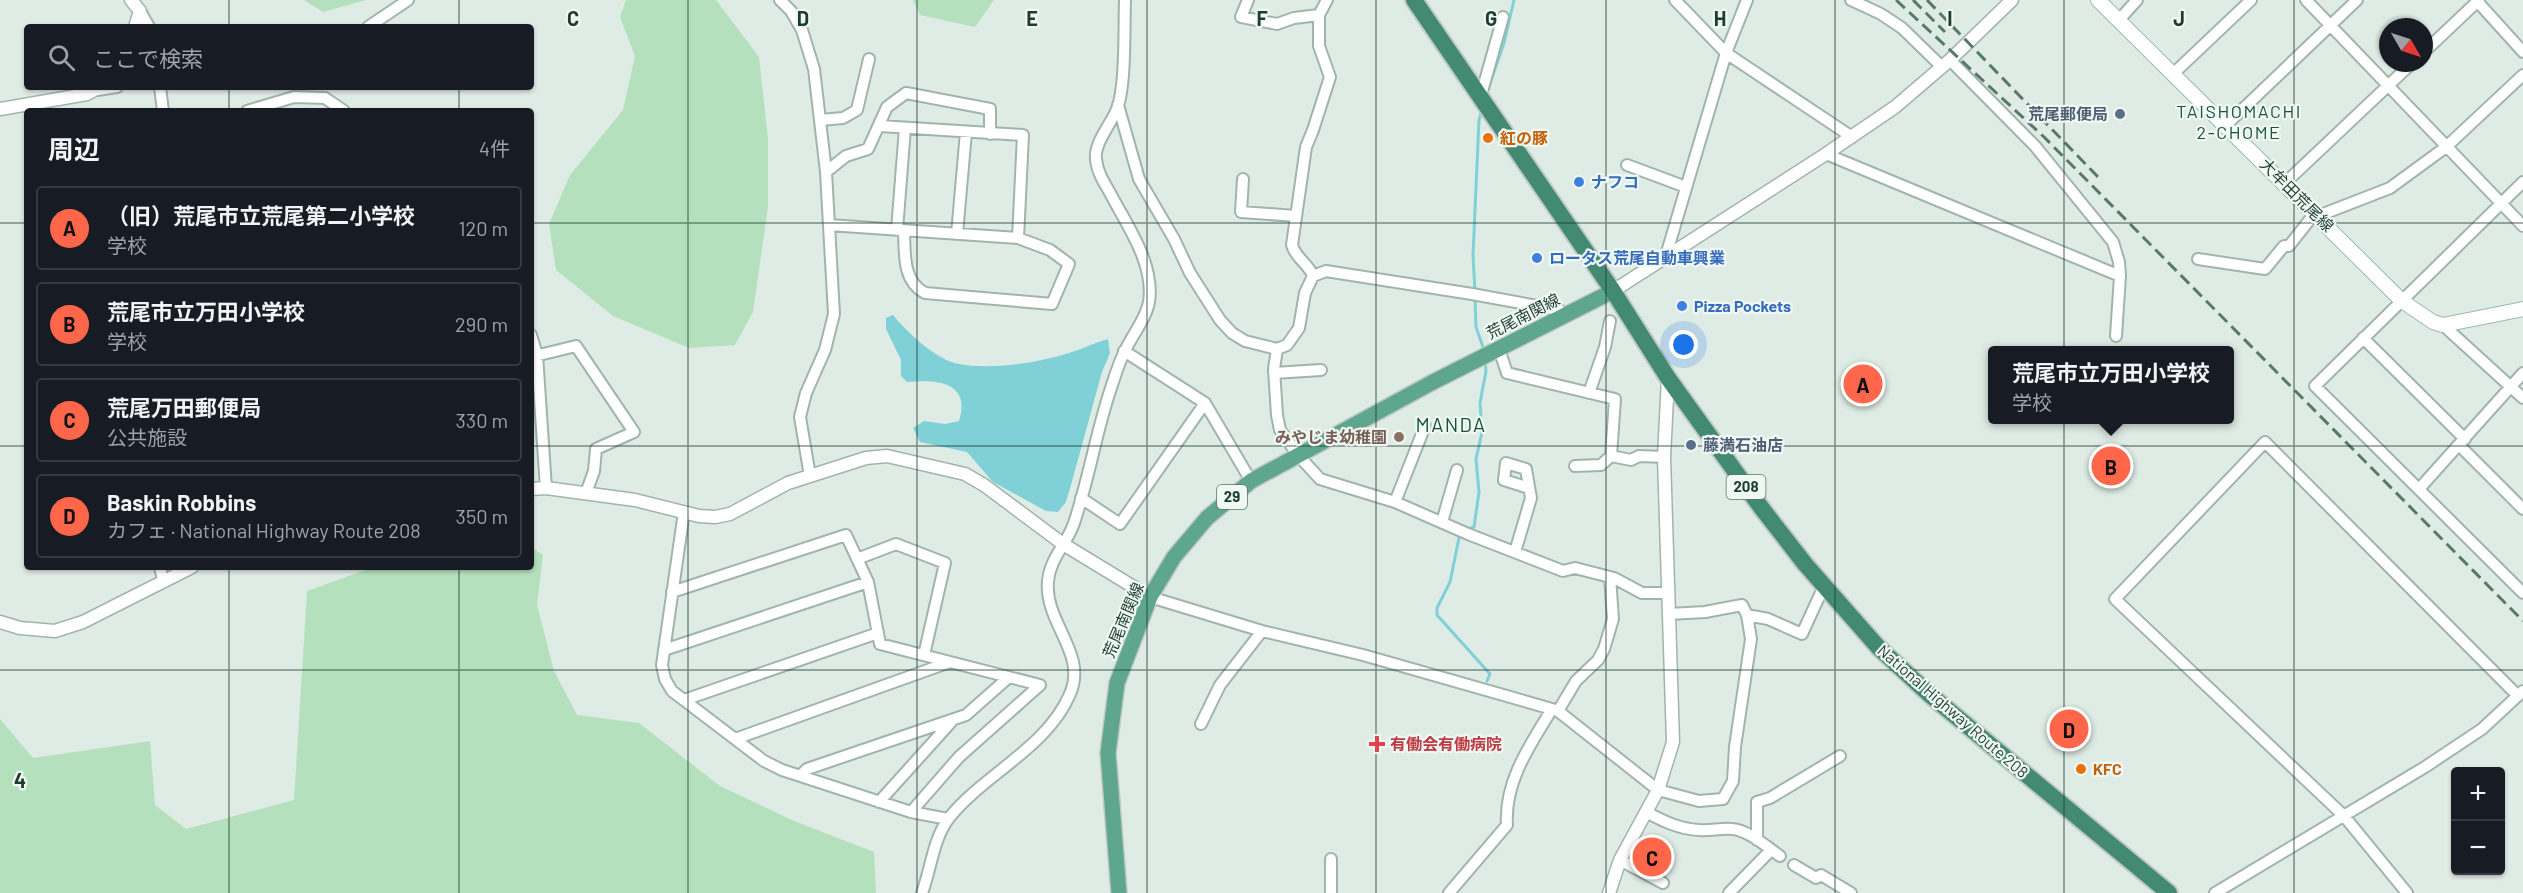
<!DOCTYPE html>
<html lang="ja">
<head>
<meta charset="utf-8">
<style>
	body { margin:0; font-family:Barlow,"Noto Sans JP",sans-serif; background:#242831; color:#f1f3f6 }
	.controls { position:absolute; right:18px; bottom:18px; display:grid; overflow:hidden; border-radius:6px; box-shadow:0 2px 4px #0004 }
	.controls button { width:54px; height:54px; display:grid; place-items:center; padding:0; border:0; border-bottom:2px solid #363941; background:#171b24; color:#f1f3f6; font:30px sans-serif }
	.compass { position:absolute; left:2379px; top:18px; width:54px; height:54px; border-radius:50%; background:#171b24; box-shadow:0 2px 4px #0004; rotate:129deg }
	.you { position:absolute; left:1684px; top:345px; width:21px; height:21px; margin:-15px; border:4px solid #fff; border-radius:50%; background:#1a73e8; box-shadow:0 0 0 9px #1a73e833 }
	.badge { display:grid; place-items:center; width:39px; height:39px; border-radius:50%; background:#ff664a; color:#111; font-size:20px; font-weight:700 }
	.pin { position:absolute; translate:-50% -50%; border:3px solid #fff; box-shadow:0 2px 6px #0006 }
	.popup { position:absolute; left:1988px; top:346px; width:246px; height:78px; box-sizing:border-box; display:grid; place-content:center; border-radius:6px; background:#171b24; filter:drop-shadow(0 2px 4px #0005); font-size:20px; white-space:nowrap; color:#9ea1a6 }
	.popup b { font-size:22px; color:#f1f3f6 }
	.popup::after { content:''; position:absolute; left:50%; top:100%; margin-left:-12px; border:12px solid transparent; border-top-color:#171b24 }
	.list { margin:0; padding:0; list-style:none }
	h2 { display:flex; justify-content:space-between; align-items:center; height:78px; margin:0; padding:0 24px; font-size:26px }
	h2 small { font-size:20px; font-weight:400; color:#9ea1a6 }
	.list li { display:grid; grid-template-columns:39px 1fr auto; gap:18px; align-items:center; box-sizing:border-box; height:84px; margin:0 12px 12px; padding:0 12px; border:2px solid #363941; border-radius:6px }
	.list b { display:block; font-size:22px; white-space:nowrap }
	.list p { margin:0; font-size:20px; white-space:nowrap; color:#9ea1a6 }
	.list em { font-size:20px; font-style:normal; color:#9ea1a6 }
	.icon { flex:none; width:33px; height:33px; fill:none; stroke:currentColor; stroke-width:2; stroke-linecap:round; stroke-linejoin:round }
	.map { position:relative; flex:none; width:2523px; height:893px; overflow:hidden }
	.search { position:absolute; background:#171b24; box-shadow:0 2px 4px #0004; left:24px; top:24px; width:510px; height:66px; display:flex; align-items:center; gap:15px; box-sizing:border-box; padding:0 21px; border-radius:6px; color:#9ea1a6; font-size:22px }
	.panel { position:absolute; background:#171b24; box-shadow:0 2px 4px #0004; left:24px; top:108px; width:510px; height:462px; border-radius:6px }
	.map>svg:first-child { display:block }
	.green { fill:#b5e0bd }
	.water { fill:#80d1d7 }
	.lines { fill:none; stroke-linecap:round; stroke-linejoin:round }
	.stream { stroke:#80d1d7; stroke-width:3 }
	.minor-casing { stroke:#a1b4ac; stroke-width:14 }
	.tertiary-casing { stroke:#a1b4ac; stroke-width:15 }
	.secondary-casing { stroke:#9cb9ac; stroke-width:16 }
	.primary-casing { stroke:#c0c9c6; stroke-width:18 }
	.trunk-casing { stroke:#c0c9c6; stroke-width:20 }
	.minor { stroke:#fff; stroke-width:10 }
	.tertiary { stroke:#fff; stroke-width:12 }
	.secondary { stroke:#fff; stroke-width:14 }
	.primary { stroke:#5ea68d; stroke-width:15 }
	.trunk { stroke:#428a72; stroke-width:16 }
	.rail { stroke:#58796e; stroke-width:3; stroke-dasharray:12 6; stroke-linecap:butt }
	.grid { fill:none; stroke:#1e3d32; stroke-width:1.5; stroke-opacity:0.55 }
	.service-dot { fill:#5c6f8a; stroke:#eff8f3; stroke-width:2 }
	.food-dot { fill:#e8710a; stroke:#eff8f3; stroke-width:2 }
	.shop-dot { fill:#3f7fe0; stroke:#eff8f3; stroke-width:2 }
	.education-dot { fill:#8d6e63; stroke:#eff8f3; stroke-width:2 }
	.health-dot { fill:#e0444e; stroke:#eff8f3; stroke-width:2 }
	.labels { text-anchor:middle; stroke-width:4.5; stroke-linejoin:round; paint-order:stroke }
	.shield { fill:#eff8f3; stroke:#5d756c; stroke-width:1.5 }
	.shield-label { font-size:15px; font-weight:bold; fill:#1e3d32 }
	.service-label { font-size:16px; font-weight:bold; fill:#4e5e75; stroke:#eff8f3; text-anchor:end }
	.food-label { font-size:16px; font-weight:bold; fill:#c56008; stroke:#eff8f3; text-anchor:start }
	.shop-label { font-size:16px; font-weight:bold; fill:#366cbe; stroke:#eff8f3; text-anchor:start }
	.street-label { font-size:16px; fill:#1e3d32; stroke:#eff8f3 }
	.education-label { font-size:16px; font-weight:bold; fill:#785e54; stroke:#eff8f3; text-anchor:end }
	.health-label { font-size:16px; font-weight:bold; fill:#be3a42; stroke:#eff8f3; text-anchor:start }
	.neighbourhood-label { font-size:18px; letter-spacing:1.5px; fill:#18513e; stroke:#eff8f3 }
	.quarter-label { font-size:20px; letter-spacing:1.5px; fill:#18513e; stroke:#eff8f3 }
	.grid-label { font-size:20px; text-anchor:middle; font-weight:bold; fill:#1e3d32; stroke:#eff8f3; stroke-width:4.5; stroke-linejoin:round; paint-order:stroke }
</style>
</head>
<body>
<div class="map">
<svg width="2523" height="893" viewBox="0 0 2523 893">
	<rect width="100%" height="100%" fill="#dfece5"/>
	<!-- green -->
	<path class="green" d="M304,0H366L323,12Z
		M626,0H716L759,57L768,139V207L753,312L735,345L689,348L613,316L556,270L549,224L570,175L623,110L635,56L620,17Z
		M913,0H994L975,27L920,15Z
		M531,547L543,555L537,605L554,671L577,715L639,723L720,786L794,821L874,852L876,893H0V719L33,758L150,741L155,805L186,829L294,800L307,591L374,567H531Z"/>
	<!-- water -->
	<path class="water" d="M893,315C907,332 936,360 959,364C990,370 1038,363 1069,353C1082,349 1094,343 1108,339L1110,353L1102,372L1071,485L1066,502L1058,512L1046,511L993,482L967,452L920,442L913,428L924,421L945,424L959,421C971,382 938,379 907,382L901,376V360L886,329V318Z"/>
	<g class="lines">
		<!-- stream -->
		<path class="stream" d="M1486,95L1504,43L1514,0
			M1475,292L1473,255L1479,120L1482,110
			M1475,299L1476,327L1484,350
			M1468,529L1474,527L1479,492L1476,459L1482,432L1480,403L1486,371L1485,360
			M1460,533L1450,582L1437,608V615L1490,674L1487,681"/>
		<defs>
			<path id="minor" d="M780,0L791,11L802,30L814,69L826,172L834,314L825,350L806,393L800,417L810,476
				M1248,0L1241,17L1277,24L1294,18L1319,15
				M1327,0L1319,15V46L1330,77L1313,130L1306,147L1292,245C1296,259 1308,263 1313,276L1326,271L1472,294L1559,310L1560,317
				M1675,0L1726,53L1852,137
				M1851,0L1881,14L1902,28L1942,67
				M2306,0L2523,226
				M2476,0L2523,52
				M140,11L149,27
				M2119,20L2137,0
				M368,27L408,0
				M2424,52L2479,0
				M1950,60L2035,146L2113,242L2119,262L2120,276L2116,336
				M2173,74L2251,0
				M160,87L163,111
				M97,90L117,87
				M1478,96L1483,88L1503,17
				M1118,105L1139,179L1174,239L1190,273L1220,320L1232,333L1245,341L1277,349L1287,345L1299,328L1305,293L1313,276
				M247,111L294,97L325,98L344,111
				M820,120L843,118L857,110L869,59
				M2226,125L2357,0
				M880,126L1023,135L1018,238
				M1826,154L2120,276
				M1627,165L1686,187
				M826,172L846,156L868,149L887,107L906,93L990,109V134
				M1243,179L1241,212L1296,216
				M2523,182L2315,386L2523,593
				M2285,183L2412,63
				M2318,216L2390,188L2446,147L2523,75
				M829,225L1018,238L1050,250L1069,264L1052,304L925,293C902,281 905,253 904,230
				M897,230L905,128
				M957,234L966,132
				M1665,259L1726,53L1747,0
				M2198,259L2265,269L2284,246H2289L2315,213
				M2443,325L2523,398
				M531,335L537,355L546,488
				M2363,338L2465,439
				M1277,349L1274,369L1277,415L1280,430L1298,455L1320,479L1395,502L1468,534L1563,571L1575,568L1614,578L1642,593H1667
				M1499,349L1507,373L1615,399L1611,456
				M1124,351L1205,403L1251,481
				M531,357L576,346L634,432L596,449L594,471L586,493
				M1274,373L1321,370
				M1589,393L1605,347L1610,321
				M2459,445L2523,509
				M1575,466L1601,465L1611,456L1631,460L1639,456L1664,457
				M2419,489L2523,373
				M1081,498L1120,524L1205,403
				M1395,502L1425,426
				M684,512L662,665L665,679L672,691L764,761L782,770L911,812L948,819
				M1442,522L1457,470
				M1515,552L1531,498L1526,469L1506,463L1504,480L1529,488
				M857,559L896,544L945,563L924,655
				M160,567L163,580
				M672,592L846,535L868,582L880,644L1040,685L959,757L911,812
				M1150,597L1262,631L1363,655L1552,709L1558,711L1658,790L1699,801L1723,799L1733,781L1735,747L1751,639L1747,615L1742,605L1705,612L1669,614
				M1747,615L1768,619L1802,634L1824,586
				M664,650L868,582
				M684,700L878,633
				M1558,711L1576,681L1598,660L1604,649L1613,619L1610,577
				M1201,724L1220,685L1262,631
				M735,739L950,662
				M800,776L807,769L966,715L1009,677
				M879,802L952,721
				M1646,812C1663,821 1679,829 1699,830C1710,831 1721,828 1732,829C1748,830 1767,847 1780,856
				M1757,840V802L1770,798L1840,756
				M1331,859V893
				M1620,860L1663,883
				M1794,865L1816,878L1821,875L1851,893
				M922,893C931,869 933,839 949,818C984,774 1047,748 1070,694C1088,653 1044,623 1048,581C1050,558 1067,544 1074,523C1089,479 1096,432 1111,388C1115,376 1119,362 1125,351C1132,335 1146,319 1149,302C1155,263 1126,224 1109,191C1103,181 1097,171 1096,159C1094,143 1111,124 1117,109C1126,85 1124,28 1125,0
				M1449,893L1507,825C1504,782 1530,745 1552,709
				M1729,893L1771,850
				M2215,893L2425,767L2482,729L2523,691
				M2407,893L2344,816L2115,599L2265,442L2518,696"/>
			<path id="tertiary" d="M131,0L140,11L135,27
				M0,109L87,94L100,87
				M1613,291L1826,154L1895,107L1950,60L2012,0
				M531,489L546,488L635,500L699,516L715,517L730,514L788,483L866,458L887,456L965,474L984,485L1063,544L1150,597
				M0,622L20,628L55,631L83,622L192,567
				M1609,893L1620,860L1658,790L1673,742L1664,457L1668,378"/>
			<path id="secondary" d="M2098,0L2402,301L2433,322L2443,325L2523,309"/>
			<path id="primary" d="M1119,893L1108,753L1117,683L1150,597L1174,557L1207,518L1251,481L1433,382L1613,291"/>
			<path id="trunk" d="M1414,0L1613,291L1668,378L1760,506L1805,564L1878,647L1929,694L2169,893"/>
		</defs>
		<!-- minor casing -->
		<use href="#minor" class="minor-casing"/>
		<!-- tertiary casing -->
		<use href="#tertiary" class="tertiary-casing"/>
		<!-- secondary casing -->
		<use href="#secondary" class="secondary-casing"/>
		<!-- primary casing -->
		<use href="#primary" class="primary-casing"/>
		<!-- trunk casing -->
		<use href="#trunk" class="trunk-casing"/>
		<!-- minor -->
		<use href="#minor" class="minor"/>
		<!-- tertiary -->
		<use href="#tertiary" class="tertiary"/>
		<!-- secondary -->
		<use href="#secondary" class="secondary"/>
		<!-- primary -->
		<use href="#primary" class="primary"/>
		<!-- trunk -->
		<use href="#trunk" class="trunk"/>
		<!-- rail -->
		<path class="rail" d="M1896,0L2044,137L2523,621
			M1913,0L1945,32
			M1927,0L2099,178"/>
	</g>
	<!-- grid -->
	<path class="grid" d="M229,0V27M459,0V27M688,0V893M917,0V893M1147,0V893M1376,0V893M1606,0V893M1835,0V893M2064,0V893M2294,0V893M229,87V111M459,87V111M0,223H27M531,223H2523M0,446H27M531,446H2523M229,567V893M459,567V893M0,670H2523"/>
	<!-- markers -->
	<g class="service-dot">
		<circle cx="2120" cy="114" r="6"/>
		<circle cx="1691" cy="445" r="6"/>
	</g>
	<g class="food-dot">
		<circle cx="1488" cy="138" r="6"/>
		<circle cx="2081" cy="769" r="6"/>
	</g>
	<g class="shop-dot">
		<circle cx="1579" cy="182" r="6"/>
		<circle cx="1537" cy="258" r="6"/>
		<circle cx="1682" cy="306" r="6"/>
	</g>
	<circle class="education-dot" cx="1399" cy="437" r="6"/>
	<path class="health-dot" d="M1374 735h6v6h6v6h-6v6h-6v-6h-6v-6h6z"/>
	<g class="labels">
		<!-- shield labels -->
		<g class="shield">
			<rect x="1726.5" y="475" width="39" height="24" rx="4.5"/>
			<rect x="1217" y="485" width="30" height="24" rx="4.5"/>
		</g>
		<g class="shield-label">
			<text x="1746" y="492">208</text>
			<text x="1232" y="502">29</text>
		</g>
		<!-- service labels -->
		<g class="service-label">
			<text x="2108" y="120">荒尾郵便局</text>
			<text x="1703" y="451" text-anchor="start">藤満石油店</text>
		</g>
		<!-- food labels -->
		<g class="food-label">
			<text x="1500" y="144">紅の豚</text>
			<text x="2093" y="775">KFC</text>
		</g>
		<!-- shop labels -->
		<g class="shop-label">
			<text x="1591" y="188">ナフコ</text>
			<text x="1549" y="264">ロータス荒尾自動車興業</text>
			<text x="1694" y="312">Pizza Pockets</text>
		</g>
		<!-- street labels -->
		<g class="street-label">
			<text transform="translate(2297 195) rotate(45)" y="6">大牟田荒尾線</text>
			<text transform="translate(1523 316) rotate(-27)" y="6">荒尾南関線</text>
			<text transform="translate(1123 620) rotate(-67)" y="6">荒尾南関線</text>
			<text transform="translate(1953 711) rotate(41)" y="6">National Highway Route 208</text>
		</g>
		<!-- education labels -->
		<g class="education-label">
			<text x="1387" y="443">みやじま幼稚園</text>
		</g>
		<!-- health labels -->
		<g class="health-label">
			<text x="1390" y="750">有働会有働病院</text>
		</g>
		<!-- neighbourhood labels -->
		<g class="neighbourhood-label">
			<text x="2239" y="118">TAISHOMACHI<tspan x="2239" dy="21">2-CHOME</tspan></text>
		</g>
		<!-- quarter labels -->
		<g class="quarter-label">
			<text x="1451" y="432">MANDA</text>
		</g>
	</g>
	<g class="grid-label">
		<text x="573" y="26">C</text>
		<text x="803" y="26">D</text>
		<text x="1032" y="26">E</text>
		<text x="1262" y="26">F</text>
		<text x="1491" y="26">G</text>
		<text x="1720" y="26">H</text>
		<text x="1950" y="26">I</text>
		<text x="2179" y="26">J</text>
		<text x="20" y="788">4</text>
	</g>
</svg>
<div class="controls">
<button>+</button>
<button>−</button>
</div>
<svg class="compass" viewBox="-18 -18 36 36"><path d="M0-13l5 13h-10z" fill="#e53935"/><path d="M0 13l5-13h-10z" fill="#9ea1a6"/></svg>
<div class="you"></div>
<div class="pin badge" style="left:1863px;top:384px">A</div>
<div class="pin badge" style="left:2111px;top:466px">B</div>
<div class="popup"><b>荒尾市立万田小学校</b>学校</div>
<div class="pin badge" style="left:1652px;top:857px">C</div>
<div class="pin badge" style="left:2069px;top:729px">D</div>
<div class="search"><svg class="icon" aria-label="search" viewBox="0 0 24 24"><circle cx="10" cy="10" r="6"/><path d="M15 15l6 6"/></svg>ここで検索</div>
<section class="panel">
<h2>周辺<small>4件</small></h2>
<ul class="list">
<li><span class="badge">A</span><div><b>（旧）荒尾市立荒尾第二小学校</b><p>学校</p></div><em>120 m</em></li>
<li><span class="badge">B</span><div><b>荒尾市立万田小学校</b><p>学校</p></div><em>290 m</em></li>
<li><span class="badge">C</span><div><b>荒尾万田郵便局</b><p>公共施設</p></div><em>330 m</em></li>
<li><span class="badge">D</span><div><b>Baskin Robbins</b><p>カフェ · National Highway Route 208</p></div><em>350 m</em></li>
</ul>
</section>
</div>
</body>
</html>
